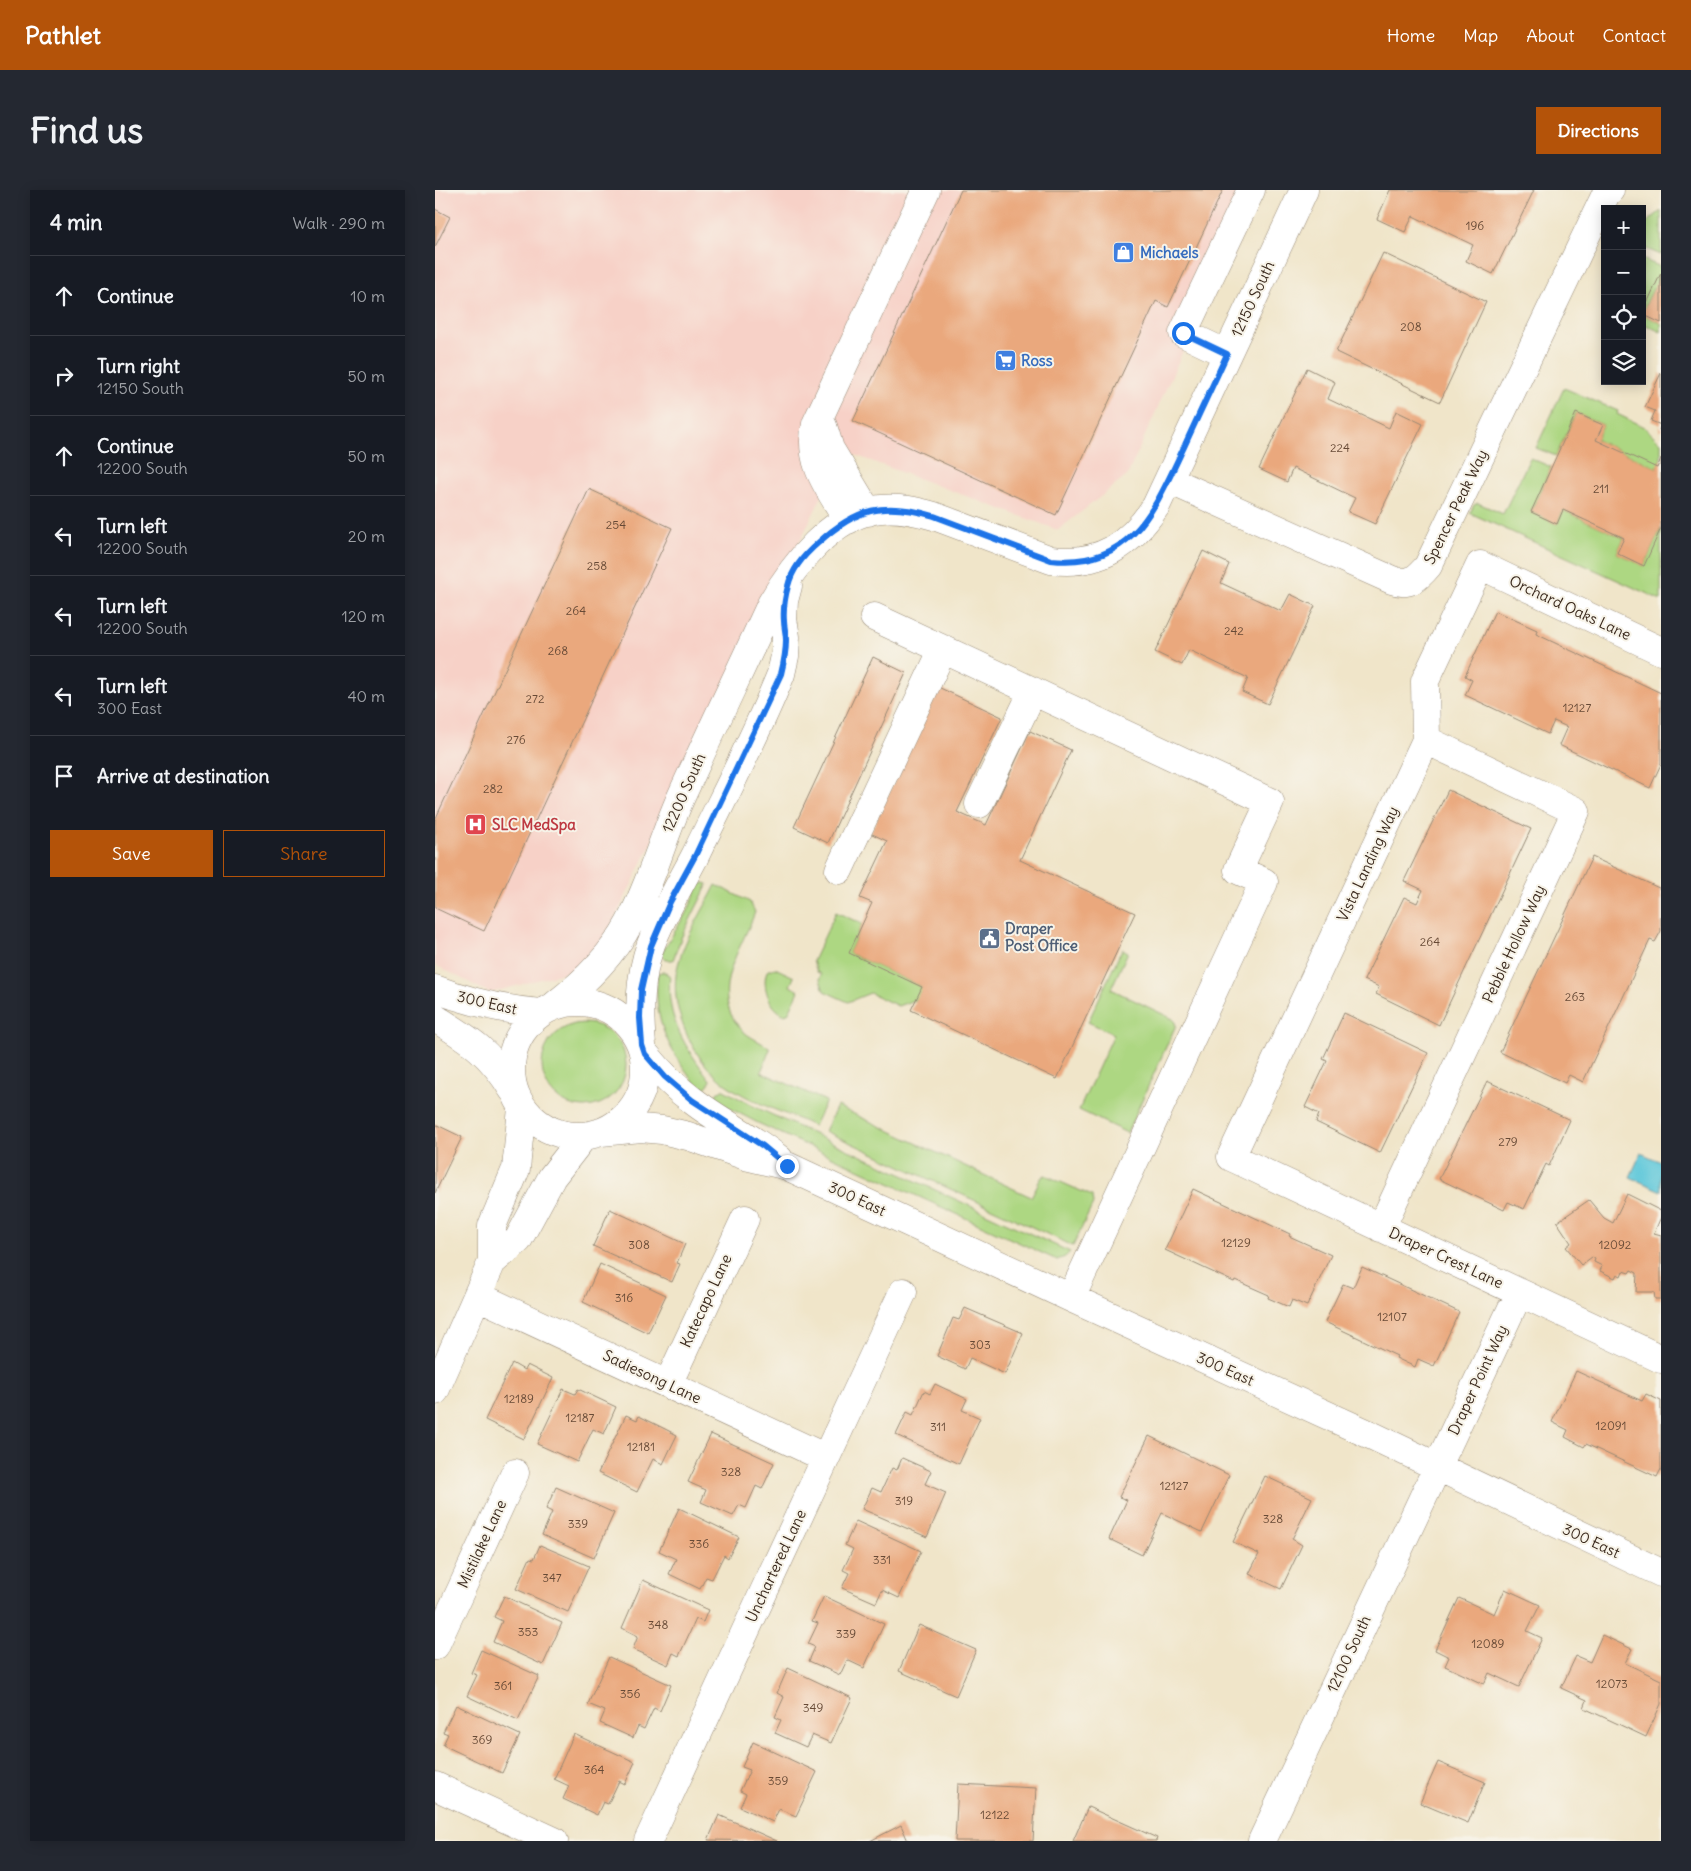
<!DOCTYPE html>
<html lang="en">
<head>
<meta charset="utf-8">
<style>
	body { margin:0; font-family:Delius,sans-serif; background:#242831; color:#f1f3f6 }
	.controls { position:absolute; right:15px; top:15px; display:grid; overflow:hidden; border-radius:0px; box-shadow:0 2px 12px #0003 }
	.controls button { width:45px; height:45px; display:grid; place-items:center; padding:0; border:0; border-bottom:1px solid #363941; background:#171b24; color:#f1f3f6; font:25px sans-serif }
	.stop { position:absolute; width:15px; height:15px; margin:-11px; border:4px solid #1a73e8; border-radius:50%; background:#fff }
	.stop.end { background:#1a73e8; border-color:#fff; box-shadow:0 1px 5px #0008 }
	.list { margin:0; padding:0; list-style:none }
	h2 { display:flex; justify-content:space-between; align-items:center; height:65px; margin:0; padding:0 20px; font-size:21px }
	h2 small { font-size:16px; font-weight:400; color:#9ea1a6 }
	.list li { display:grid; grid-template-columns:32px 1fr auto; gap:15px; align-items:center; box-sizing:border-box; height:80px; padding:0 20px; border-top:1px solid #363941 }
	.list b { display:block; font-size:19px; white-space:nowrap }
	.list p { margin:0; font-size:16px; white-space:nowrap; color:#9ea1a6 }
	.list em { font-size:16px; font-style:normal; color:#9ea1a6 }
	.actions { display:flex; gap:10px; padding:15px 20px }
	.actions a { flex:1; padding:11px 0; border:1px solid #b45309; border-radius:0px; text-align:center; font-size:18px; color:#b45309 }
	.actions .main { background:#b45309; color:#fff }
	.icon { flex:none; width:28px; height:28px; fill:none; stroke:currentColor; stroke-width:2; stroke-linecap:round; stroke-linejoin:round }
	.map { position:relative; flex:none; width:1226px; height:1651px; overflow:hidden; border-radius:0px }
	header { display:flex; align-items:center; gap:30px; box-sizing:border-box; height:70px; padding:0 25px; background:#b45309; color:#fff }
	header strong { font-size:24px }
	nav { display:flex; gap:28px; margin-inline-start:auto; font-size:18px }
	.intro { display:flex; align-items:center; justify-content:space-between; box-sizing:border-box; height:120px; padding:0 30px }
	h1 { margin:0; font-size:35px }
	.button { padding:12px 22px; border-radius:0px; background:#b45309; color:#fff; font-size:18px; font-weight:700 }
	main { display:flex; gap:30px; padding:0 30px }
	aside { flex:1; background:#171b24; border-radius:0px; box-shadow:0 2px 12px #0003 }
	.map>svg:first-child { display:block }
	.built { fill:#f7d1c7 }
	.green { fill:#add782; stroke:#748050 }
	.water { fill:#5fc8da; stroke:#4d797c }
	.building { fill:#eaa87d }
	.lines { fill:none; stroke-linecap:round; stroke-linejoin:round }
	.minor-casing { stroke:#968874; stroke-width:29 }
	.minor { stroke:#fff; stroke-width:28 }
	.route { stroke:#1a73e8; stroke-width:6 }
	.labels { text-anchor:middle; stroke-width:4; stroke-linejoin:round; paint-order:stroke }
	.number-label { font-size:12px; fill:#674a36 }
	.shop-label { font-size:15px; font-weight:bold; fill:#366cbe; stroke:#f7f3e8; text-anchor:start }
	.street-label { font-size:15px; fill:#3b2a1e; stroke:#f7f3e8 }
	.health-label { font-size:15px; font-weight:bold; fill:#be3a42; stroke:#f7f3e8; text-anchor:start }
	.service-label { font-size:15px; font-weight:bold; fill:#4e5e75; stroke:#f7f3e8; text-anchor:start }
</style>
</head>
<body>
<header>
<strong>Pathlet</strong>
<nav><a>Home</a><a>Map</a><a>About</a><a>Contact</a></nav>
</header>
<div class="intro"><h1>Find us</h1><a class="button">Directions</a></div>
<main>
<aside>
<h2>4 min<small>Walk · 290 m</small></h2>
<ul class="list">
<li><svg class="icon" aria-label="ahead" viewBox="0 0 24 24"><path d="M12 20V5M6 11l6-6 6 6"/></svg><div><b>Continue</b></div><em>10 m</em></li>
<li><svg class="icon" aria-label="right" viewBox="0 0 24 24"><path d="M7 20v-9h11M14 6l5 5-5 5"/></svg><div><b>Turn right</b><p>12150 South</p></div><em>50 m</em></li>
<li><svg class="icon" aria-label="ahead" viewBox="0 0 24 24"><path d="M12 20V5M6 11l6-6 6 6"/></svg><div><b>Continue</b><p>12200 South</p></div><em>50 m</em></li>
<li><svg class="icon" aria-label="left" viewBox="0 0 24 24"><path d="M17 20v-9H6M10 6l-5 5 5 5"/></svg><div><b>Turn left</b><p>12200 South</p></div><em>20 m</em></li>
<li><svg class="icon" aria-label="left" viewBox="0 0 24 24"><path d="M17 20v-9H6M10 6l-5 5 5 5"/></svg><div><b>Turn left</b><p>12200 South</p></div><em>120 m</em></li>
<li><svg class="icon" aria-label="left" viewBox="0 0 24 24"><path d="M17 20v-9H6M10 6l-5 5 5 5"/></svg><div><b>Turn left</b><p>300 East</p></div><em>40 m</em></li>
<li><svg class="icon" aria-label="arrive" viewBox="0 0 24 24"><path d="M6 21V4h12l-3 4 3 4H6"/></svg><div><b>Arrive at destination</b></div></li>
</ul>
<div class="actions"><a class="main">Save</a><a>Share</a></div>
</aside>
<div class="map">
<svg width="1226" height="1651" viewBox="0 0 1226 1651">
	<rect width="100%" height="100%" fill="#f7f3e8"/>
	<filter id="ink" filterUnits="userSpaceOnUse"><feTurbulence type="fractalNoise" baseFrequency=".02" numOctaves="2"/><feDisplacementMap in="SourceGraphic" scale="10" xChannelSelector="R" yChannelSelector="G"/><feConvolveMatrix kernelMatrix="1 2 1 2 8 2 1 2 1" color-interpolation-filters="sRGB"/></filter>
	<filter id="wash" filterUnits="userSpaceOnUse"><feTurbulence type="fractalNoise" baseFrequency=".0096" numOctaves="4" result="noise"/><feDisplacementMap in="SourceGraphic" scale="20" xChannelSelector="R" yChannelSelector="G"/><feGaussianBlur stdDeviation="1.12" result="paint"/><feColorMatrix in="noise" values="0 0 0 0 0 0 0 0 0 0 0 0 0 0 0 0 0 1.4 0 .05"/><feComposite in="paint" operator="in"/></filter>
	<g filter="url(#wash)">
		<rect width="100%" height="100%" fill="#f0e5c9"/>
		<!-- built -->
		<path class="built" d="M0,0H820L692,286L623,340L409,261L157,775L55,803L0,775Z"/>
		<!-- green -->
		<path class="green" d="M1226,21V65L1207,57V36Z
			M1207,69L1226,77V83L1207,122Z
			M1207,124L1226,133V142L1207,133Z
			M1129,198L1183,221L1182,224L1209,237L1226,253V268L1222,278L1161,250L1168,235L1141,223L1121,266L1101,258Z
			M1095,268L1116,277L1096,322L1122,334L1128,320L1189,348L1182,363L1209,376L1226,338V410L1035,323L1039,315L1043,313L1068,324Z
			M269,693L273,694L246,748L238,770H231L226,764L254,718L264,695Z
			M281,695L315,712L320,722C307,759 272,802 306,839C314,848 326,851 335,859L326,882L391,911L379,936C351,923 314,912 289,893C257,869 232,815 243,775C250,747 268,721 281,695Z
			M401,722L427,734L414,763L487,797L482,809L463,816L435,803L413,812L389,801L385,789L386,784L382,782L378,771Z
			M687,759L693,762L676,799L738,829L741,835L692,943L644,920L679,844L653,832Z
			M340,778L359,787L355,796L364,801L354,822L350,825C335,819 326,796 332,781Z
			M226,782H229L235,786C230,828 251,859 276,891L269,899H265C235,862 217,833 223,783Z
			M107 875a42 42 0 1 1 84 0a42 42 0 1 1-84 0Z
			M287,899L318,916L635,1062L630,1067L622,1070L323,933L279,910L282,903Z
			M402,916L596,1007L606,988L610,985L657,1006L658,1014L638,1056L390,941Z"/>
		<!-- water -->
		<path class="water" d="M1206,963L1226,972V1001L1195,987Z"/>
		<g id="blocks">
			<!-- building -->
			<path class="building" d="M526,0H788L733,117L721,111L621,325L418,231Z
				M955,0H1099L1058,84L1031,71L1038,55L978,26L970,42L942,29Z
				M0,19L15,27L0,57Z
				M948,63L1051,112L1005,212L901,162Z
				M1226,83V133L1207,124Z
				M872,178L900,192L893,209L954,238L961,221L988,234L940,334L913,322L920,308L858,278L852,292L824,279Z
				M1226,183V241L1224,240L1226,235L1216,231L1220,221L1210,217Z
				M1141,223L1168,235L1161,250L1222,278L1226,268V338L1209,376L1182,363L1189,348L1128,320L1122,334L1096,322Z
				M154,299L237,338L49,741L0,718V630Z
				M768,361L794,374L786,393L846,421L855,404L880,416L833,514L807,502L813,488L754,460L747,475L720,462Z
				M1060,421L1102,440L1101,444L1226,503V574L1215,598L1124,555L1132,537L1119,531L1113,544L1030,505L1037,490L1030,486Z
				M438,467L471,483L393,653L359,637Z
				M503,497L567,527L522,622L551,635L595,541L636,560L585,670L700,723L622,889L476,820L487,797L414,763L437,713L425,708L452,651L435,643Z
				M1013,600L1096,639L1004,835L941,804L944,797L929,790L969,707L982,713L988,700L969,691Z
				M1157,667L1226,699V741L1220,752L1215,750L1148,892L1134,885L1130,893L1065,862Z
				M909,823L993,863L945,963L881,932L884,924L870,917L892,871L888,869Z
				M1052,891L1135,930L1114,976L1111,974L1089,1019L1073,1012L1069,1020L1004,989Z
				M0,934L27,947L0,1003Z
				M758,999L855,1044L854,1046L896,1065L872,1116L857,1110L854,1117L833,1108L834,1105L800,1090L799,1092L730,1060Z
				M1192,1004L1226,1021V1027L1219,1043L1226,1045V1109H1220L1219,1102H1201L1202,1083L1196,1080L1194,1083L1188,1081L1186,1086L1182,1084L1180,1088L1165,1081L1167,1076L1159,1072L1160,1069L1157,1067L1146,1075L1131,1057L1136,1053L1122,1032L1154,1010L1169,1028L1178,1033Z
				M175,1019L250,1054L242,1073L245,1074L237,1092L158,1056Z
				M165,1074L231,1105L213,1143L148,1112Z
				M927,1077L1024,1122L999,1176L983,1169L980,1177L961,1168L962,1166L890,1132L908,1094L918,1098Z
				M530,1118L588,1143L570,1184L535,1168L530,1179L502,1166L518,1128L524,1130Z
				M77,1173L89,1180L92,1175L118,1188L89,1249L50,1230Z
				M1141,1181L1207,1211L1211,1204L1226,1211V1279L1222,1287L1151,1254L1149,1257L1130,1247L1133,1240L1117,1232Z
				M500,1194L532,1209L527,1220L545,1228L524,1274L461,1245L472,1222L478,1225L489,1201L495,1204Z
				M128,1199L140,1204L143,1199L181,1217L169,1244L158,1239L142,1272L102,1254Z
				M191,1225L202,1230L204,1226L242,1245L228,1274L218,1269L202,1302L163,1283Z
				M276,1244L339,1273L327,1299L321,1296L311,1318L304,1315L298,1326L266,1312L271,1300L253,1292Z
				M714,1246L794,1285L767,1342L727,1323L707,1365L674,1349L692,1310L684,1307Z
				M467,1268L496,1281L490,1294L511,1303L492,1347L427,1319L437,1298L446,1302L457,1278L462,1280Z
				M830,1286L877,1308L857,1349L867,1355L846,1399L814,1384L824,1364L798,1352Z
				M121,1297L179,1323L159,1368L107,1345L117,1322L111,1319Z
				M244,1318L304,1347L293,1368L289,1365L277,1389L271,1387L265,1399L234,1384L241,1369L224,1361Z
				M421,1331L486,1361L464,1408L447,1400L441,1413L407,1398L414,1383L408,1380L418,1359L410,1355Z
				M105,1355L154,1376L133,1422L81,1399L95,1368L99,1369Z
				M208,1390L273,1420L268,1432L261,1429L244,1466L238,1463L233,1475L198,1459L203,1446L187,1438Z
				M1070,1399L1105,1415L1092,1441L1107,1448L1084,1497L1054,1483L1049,1494L1010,1476L1014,1467L1000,1460L1024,1408L1059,1424Z
				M69,1406L127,1433L108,1475L58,1452L67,1431L59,1427Z
				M389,1406L449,1434L429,1478L412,1470L405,1485L374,1471L380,1457L373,1454L383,1433L377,1431Z
				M484,1435L541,1460L521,1506L464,1481Z
				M1167,1445L1197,1459L1190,1473L1226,1490V1514L1211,1547L1149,1518L1152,1510L1126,1498L1141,1466L1155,1472Z
				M46,1460L104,1486L83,1530L32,1506L42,1485L36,1483Z
				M174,1467L236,1495L225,1521L219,1518L209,1539L203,1536L198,1548L165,1533L170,1521L153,1514Z
				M353,1478L417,1508L396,1553L377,1545L371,1557L340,1543L346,1530L340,1527L349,1507L342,1503Z
				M21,1515L85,1545L67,1583L8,1555L13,1544L8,1542Z
				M139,1544L200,1572L190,1594L184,1591L173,1614L168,1612L162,1625L128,1609L134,1596L119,1589Z
				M318,1552L382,1582L361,1626L344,1619L338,1632L305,1617L311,1604L305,1601L315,1580L307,1577Z
				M1003,1572L1050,1592L1033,1633L985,1613Z
				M523,1594L601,1598L598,1651H520Z
				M653,1617L722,1648L721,1651H638Z
				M284,1625L342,1651L273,1650Z
				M466,1635L473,1651H435Z"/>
		</g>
	</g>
	<g filter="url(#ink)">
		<use href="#blocks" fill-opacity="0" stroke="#968874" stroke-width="1"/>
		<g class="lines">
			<defs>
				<path id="minor" d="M792,164L748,143L816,0
					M388,236L395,259L433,322
					M734,290L957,390C974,396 982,389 993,376L1171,4L1175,0
					M413,330C394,298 372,273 381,234L491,0
					M439,427L835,612L803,680L829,692L636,1108
					M1226,461L1045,375L990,491L991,550L796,967L1226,1169
					M544,614L598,501
					M404,680L508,459
					M0,799C35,812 68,820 105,823
					M76 879a67 67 0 1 1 134 0a67 67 0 1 1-134 0Z
					M120,815C150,792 176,767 194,734C216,694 227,649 246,607C275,543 306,479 336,414C358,376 397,323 446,319C464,317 481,321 499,326L616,370C665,376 695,355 721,316L869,0
					M0,828C37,851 55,862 78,900
					M207,855C204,821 204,787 216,754C228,723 245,695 260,666C289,606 321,546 346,484L350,466L351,447L348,429L349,411L353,396
					M210,864C224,881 239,897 257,910C285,932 316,946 344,969
					M166,942L206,938L227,940L253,946L314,967L352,976L636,1108L940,1247L1226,1383
					M946,1038L1141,621L991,550
					M57,1072L83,1050L117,987L149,946
					M43,1106L391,1268
					M233,1194L310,1029
					M0,1201L57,1072V1036L81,979L87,918
					M0,1456L80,1283
					M0,1596L119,1651
					M213,1651L468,1102
					M827,1651L1084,1103"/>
			</defs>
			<!-- minor casing -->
			<use href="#minor" class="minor-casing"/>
			<!-- minor -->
			<use href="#minor" class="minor"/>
		</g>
	</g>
	<g class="lines" filter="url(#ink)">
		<!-- route -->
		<path class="route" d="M352,976L328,956L257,910L230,887L210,864L207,855L205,828L206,800L216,756L235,712L260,666L346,484C349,472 351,462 351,450C351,443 349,437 349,431C348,419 350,407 353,396C357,379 369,365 383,353C421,318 449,311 499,326L616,370C697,379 720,318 749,257C763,226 778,195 792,164L748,143"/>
	</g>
	<!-- icons -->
	<defs>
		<symbol id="shop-square" viewBox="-11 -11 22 22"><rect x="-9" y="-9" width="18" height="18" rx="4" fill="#3f7fe0" stroke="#f7f3e8"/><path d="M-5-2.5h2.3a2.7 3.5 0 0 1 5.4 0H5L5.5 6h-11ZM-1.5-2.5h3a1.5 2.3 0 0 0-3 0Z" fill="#fff"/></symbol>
		<symbol id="supermarket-square" viewBox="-11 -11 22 22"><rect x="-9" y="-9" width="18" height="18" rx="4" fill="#3f7fe0" stroke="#f7f3e8"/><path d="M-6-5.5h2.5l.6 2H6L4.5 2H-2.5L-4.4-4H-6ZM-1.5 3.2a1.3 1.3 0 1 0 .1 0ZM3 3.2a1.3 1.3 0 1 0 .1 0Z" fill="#fff"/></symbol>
		<symbol id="hospital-square" viewBox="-11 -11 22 22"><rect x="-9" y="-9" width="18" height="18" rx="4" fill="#e0444e" stroke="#f7f3e8"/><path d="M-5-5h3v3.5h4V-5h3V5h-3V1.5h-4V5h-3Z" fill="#fff"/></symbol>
		<symbol id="civic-square" viewBox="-11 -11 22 22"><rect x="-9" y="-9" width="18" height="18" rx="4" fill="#5c6f8a" stroke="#f7f3e8"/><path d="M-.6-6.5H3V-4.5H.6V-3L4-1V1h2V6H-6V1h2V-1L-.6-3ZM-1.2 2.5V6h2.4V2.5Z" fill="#fff"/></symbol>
	</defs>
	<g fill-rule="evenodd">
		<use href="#shop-square" x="676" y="50" width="25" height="25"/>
		<use href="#supermarket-square" x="558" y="158" width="25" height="25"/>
		<use href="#hospital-square" x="28" y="622" width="25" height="25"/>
		<use href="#civic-square" x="542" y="736" width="25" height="25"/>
	</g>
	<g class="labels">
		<!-- number labels -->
		<g class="number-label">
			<text x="1040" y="40">196</text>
			<text x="976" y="141">208</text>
			<text x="905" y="262">224</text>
			<text x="1166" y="303">211</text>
			<text x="181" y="339">254</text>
			<text x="162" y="380">258</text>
			<text x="141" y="425">264</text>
			<text x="799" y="445">242</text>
			<text x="123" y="465">268</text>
			<text x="100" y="513">272</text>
			<text x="1142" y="522">12127</text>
			<text x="81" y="554">276</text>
			<text x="58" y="603">282</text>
			<text x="995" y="756">264</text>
			<text x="1140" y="811">263</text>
			<text x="1073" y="956">279</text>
			<text x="801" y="1057">12129</text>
			<text x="204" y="1059">308</text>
			<text x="1180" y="1059">12092</text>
			<text x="189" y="1112">316</text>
			<text x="957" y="1131">12107</text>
			<text x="545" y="1159">303</text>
			<text x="84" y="1213">12189</text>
			<text x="145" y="1232">12187</text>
			<text x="1176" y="1240">12091</text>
			<text x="503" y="1241">311</text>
			<text x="206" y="1261">12181</text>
			<text x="296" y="1286">328</text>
			<text x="739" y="1300">12127</text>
			<text x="469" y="1315">319</text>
			<text x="838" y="1333">328</text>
			<text x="143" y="1338">339</text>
			<text x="264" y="1358">336</text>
			<text x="447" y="1374">331</text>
			<text x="117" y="1392">347</text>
			<text x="223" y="1439">348</text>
			<text x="93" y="1446">353</text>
			<text x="411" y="1448">339</text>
			<text x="1053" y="1458">12089</text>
			<text x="1177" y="1498">12073</text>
			<text x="68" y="1500">361</text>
			<text x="195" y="1508">356</text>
			<text x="378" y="1522">349</text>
			<text x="47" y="1554">369</text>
			<text x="159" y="1584">364</text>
			<text x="343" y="1595">359</text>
			<text x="560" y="1629">12122</text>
		</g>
		<!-- shop labels -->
		<g class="shop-label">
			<text x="705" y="68">Michaels</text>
			<text x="586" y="176">Ross</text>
		</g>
		<!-- street labels -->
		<g class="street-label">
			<text transform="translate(818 109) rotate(-65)" y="5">12150 South</text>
			<text transform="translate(1021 317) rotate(-64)" y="5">Spencer Peak Way</text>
			<text transform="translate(1135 418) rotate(25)" y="5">Orchard Oaks Lane</text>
			<text transform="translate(249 603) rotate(-66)" y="5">12200 South</text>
			<text transform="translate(933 674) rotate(-65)" y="5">Vista Landing Way</text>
			<text transform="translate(1079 754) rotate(-65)" y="5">Pebble Hollow Way</text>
			<text transform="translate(52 813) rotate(13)" y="5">300 East</text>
			<text transform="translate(422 1009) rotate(25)" y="5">300 East</text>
			<text transform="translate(1011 1068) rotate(25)" y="5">Draper Crest Lane</text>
			<text transform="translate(271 1111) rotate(-65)" y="5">Katecapo Lane</text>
			<text transform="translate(790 1179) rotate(24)" y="5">300 East</text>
			<text transform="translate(217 1187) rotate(25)" y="5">Sadiesong Lane</text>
			<text transform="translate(1043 1190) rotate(-65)" y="5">Draper Point Way</text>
			<text transform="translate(1156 1351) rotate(25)" y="5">300 East</text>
			<text transform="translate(47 1354) rotate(-65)" y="5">Mistilake Lane</text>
			<text transform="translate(341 1376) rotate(-65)" y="5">Unchartered Lane</text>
			<text transform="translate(914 1464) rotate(-65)" y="5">12100 South</text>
		</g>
		<!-- health labels -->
		<g class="health-label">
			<text x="57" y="640">SLC MedSpa</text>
		</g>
		<!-- service labels -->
		<g class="service-label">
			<text x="570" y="744">Draper<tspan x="570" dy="17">Post Office</tspan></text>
		</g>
	</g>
</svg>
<div class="controls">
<button>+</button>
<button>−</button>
<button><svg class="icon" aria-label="locate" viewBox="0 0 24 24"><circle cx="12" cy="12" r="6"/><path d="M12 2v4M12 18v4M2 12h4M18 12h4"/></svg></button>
<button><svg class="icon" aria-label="layers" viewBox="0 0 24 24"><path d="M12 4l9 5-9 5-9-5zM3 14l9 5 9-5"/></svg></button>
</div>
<div class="stop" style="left:748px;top:143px"></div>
<div class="stop end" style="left:352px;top:976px"></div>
</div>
</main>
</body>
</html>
